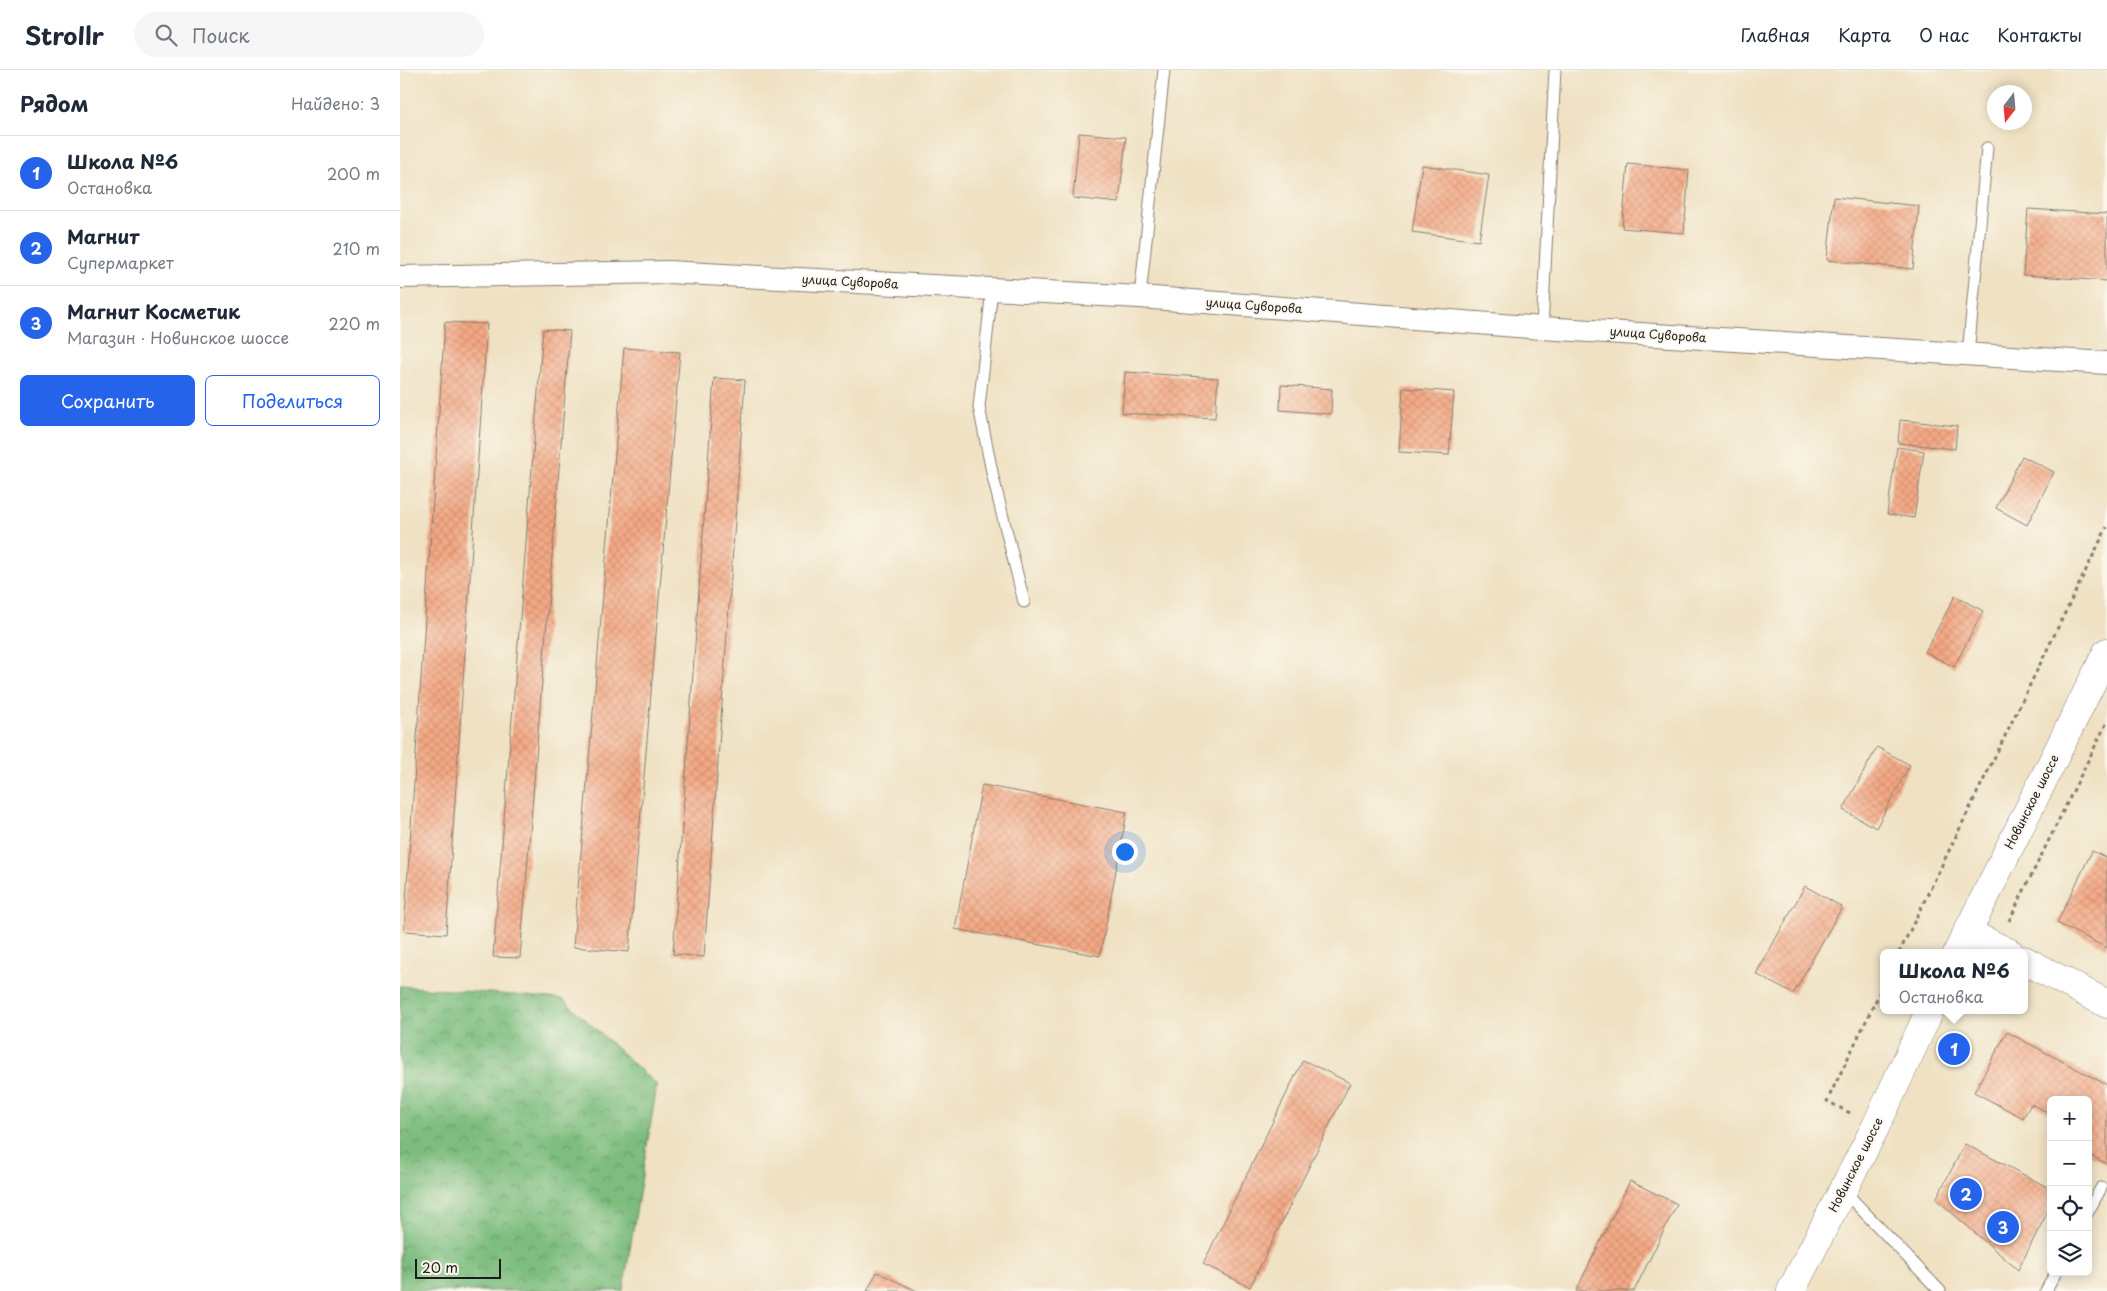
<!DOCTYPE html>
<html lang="ru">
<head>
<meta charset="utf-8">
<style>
	body { margin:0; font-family:"Playpen Sans",sans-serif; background:#f6f6f7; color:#1f2937 }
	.controls { position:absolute; right:15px; bottom:15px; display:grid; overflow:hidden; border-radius:8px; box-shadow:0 2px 12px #0003 }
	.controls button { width:45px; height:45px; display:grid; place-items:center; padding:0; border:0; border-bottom:1px solid #e0e1e3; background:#fff; color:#1f2937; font:25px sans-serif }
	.compass { position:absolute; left:1587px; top:15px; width:45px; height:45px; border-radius:50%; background:#fff; box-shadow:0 2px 12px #0003; rotate:196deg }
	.scale { position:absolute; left:15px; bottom:12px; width:86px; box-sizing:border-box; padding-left:5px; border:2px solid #1c1c1c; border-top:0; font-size:14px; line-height:18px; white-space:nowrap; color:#1c1c1c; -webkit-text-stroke:4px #fbf7ec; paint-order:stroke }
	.you { position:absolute; left:724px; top:781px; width:18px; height:18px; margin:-12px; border:4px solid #fff; border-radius:50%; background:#1a73e8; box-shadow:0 0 0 8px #1a73e833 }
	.badge { display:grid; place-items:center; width:32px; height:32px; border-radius:50%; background:#2563eb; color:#fff; font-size:16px; font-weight:700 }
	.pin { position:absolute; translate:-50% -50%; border:2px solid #fff; box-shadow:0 1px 5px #0006 }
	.popup { position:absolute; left:1480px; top:879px; width:148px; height:65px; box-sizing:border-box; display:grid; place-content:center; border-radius:8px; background:#fff; filter:drop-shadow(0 1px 4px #0005); font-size:16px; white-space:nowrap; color:#747a83 }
	.popup b { font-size:19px; color:#1f2937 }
	.popup::after { content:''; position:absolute; left:50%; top:100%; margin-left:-10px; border:10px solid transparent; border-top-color:#fff }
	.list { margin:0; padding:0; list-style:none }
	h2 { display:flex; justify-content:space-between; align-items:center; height:65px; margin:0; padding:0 20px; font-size:21px }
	h2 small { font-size:16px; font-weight:400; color:#747a83 }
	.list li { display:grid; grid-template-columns:32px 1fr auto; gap:15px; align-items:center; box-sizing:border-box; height:75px; padding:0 20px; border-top:1px solid #e0e1e3 }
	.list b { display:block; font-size:19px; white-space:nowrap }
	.list p { margin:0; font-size:16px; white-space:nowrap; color:#747a83 }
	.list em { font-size:16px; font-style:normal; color:#747a83 }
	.actions { display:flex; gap:10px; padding:15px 20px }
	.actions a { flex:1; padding:11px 0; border:1px solid #2563eb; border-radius:8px; text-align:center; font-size:18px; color:#2563eb }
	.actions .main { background:#2563eb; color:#fff }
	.icon { flex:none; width:28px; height:28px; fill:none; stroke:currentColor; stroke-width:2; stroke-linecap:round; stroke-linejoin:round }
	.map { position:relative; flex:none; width:1707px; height:1221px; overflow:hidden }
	header { display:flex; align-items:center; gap:30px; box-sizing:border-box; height:70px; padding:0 25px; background:#fff; border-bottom:1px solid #e0e1e3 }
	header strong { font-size:24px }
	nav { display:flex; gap:28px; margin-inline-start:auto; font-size:18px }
	.search { width:350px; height:45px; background:#f6f6f7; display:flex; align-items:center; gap:12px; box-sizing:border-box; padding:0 18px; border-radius:28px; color:#747a83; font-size:19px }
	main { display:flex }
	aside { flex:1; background:#fff }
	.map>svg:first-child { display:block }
	.forest { fill:url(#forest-crowns); stroke:#4c6c4d }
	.building { fill:url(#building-cross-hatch) }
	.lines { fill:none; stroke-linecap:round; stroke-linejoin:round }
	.service-casing { stroke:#867e6f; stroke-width:13 }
	.minor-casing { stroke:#867e6f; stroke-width:24 }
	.tertiary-casing { stroke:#867e6f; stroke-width:29 }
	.path { stroke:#867e6f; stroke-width:3; stroke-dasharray:4 4; stroke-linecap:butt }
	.service { stroke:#fff; stroke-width:11 }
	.minor { stroke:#fff; stroke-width:22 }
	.tertiary { stroke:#fff; stroke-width:28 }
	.labels { text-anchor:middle; stroke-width:4; stroke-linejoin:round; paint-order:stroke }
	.street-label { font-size:12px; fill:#1c1c1c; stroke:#fbf7ec }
</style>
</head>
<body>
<header>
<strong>Strollr</strong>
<div class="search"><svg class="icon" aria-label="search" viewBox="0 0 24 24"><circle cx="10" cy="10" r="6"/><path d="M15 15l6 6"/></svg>Поиск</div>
<nav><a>Главная</a><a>Карта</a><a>О нас</a><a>Контакты</a></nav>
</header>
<main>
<aside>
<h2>Рядом<small>Найдено: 3</small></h2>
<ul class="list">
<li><span class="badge">1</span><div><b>Школа №6</b><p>Остановка</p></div><em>200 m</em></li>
<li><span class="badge">2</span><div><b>Магнит</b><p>Супермаркет</p></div><em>210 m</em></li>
<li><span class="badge">3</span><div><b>Магнит Косметик</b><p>Магазин · Новинское шоссе</p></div><em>220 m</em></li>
</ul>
<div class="actions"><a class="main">Сохранить</a><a>Поделиться</a></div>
</aside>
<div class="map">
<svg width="1707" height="1221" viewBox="0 0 1707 1221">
	<defs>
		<pattern id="forest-crowns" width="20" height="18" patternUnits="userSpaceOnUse" patternTransform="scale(1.25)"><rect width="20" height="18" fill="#7dbd7e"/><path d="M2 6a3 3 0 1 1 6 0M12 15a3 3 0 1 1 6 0" fill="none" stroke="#696"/></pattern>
		<pattern id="building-cross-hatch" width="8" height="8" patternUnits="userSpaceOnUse" patternTransform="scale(1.25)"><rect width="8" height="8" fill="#f4a985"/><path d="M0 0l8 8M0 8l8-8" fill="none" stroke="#d19172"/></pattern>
	</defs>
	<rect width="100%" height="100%" fill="#fbf7ec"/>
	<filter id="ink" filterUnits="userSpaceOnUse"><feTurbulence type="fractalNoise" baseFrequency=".02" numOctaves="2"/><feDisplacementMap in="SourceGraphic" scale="10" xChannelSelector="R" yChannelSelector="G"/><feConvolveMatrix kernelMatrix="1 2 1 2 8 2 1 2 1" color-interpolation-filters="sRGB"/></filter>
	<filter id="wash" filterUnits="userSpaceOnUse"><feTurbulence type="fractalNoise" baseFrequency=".0096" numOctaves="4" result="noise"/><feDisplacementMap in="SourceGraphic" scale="20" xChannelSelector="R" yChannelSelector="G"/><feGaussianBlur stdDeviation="1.12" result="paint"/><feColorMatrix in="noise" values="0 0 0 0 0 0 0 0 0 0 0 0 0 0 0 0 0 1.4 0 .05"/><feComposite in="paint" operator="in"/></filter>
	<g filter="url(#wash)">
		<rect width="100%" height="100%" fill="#efe1c2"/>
		<!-- forest -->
		<path class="forest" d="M0,916L163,929L257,1015L223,1221H0Z"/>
		<g id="blocks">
			<!-- building -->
			<path class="building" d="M679,63L726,67L719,133L673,128Z
				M1228,94L1289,100L1284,163L1222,158Z
				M1022,95L1089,105L1079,171L1012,162Z
				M1434,127L1519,136L1513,199L1427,190Z
				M1628,139L1707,144V211L1623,205Z
				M45,252L87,254L46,864L4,861Z
				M143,259L170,261L120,888L93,887Z
				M224,278L280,282L229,882L173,877Z
				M725,302L818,308L815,348L722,343Z
				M314,308L345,310L304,887L273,884Z
				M881,315L932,319L931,344L880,340Z
				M1003,318L1054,322L1049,385L999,382Z
				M1500,350L1557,356L1555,379L1498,373Z
				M1497,377L1524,381L1514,448L1487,444Z
				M1622,386L1654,402L1627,455L1596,438Z
				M1555,526L1583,541L1554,597L1525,582Z
				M1477,677L1510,695L1476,758L1443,740Z
				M582,715L727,742L700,886L555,859Z
				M1692,781L1707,788V878L1657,853Z
				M1405,816L1442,837L1393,924L1356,904Z
				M1607,962L1707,1015V1094L1688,1084V1030H1651V1044L1631,1034L1623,1048L1574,1022Z
				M903,990L950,1013L850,1217L803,1194Z
				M1565,1074L1651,1119V1135L1618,1200L1536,1129Z
				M1230,1111L1277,1134L1234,1221H1176Z
				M477,1202L517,1221H467Z"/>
		</g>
	</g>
	<g filter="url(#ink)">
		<use href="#blocks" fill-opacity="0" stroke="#867e6f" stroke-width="1"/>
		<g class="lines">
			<defs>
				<path id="service" d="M592,219L579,337L593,407L624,532
					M740,227L764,0
					M1142,258L1155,0
					M1568,285L1587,78
					M1444,1121L1540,1221
					M1688,1142L1701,1118
					M1646,1221L1656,1202"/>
				<path id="minor" d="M0,207L268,202L740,227L1142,258L1707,293"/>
				<path id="tertiary" d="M1567,862L1610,883
					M1557,883L1707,582
					M1624,890L1707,934
					M1391,1221L1476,1056L1530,940"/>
			</defs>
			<!-- service casing -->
			<use href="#service" class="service-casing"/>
			<!-- minor casing -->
			<use href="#minor" class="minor-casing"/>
			<!-- tertiary casing -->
			<use href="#tertiary" class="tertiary-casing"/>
			<!-- path -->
			<path class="path" d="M1609,851L1707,652
				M1499,883L1707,457
				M1450,1043L1427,1031L1484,914"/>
			<!-- service -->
			<use href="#service" class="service"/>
			<!-- minor -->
			<use href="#minor" class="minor"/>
			<!-- tertiary -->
			<use href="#tertiary" class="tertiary"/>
		</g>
	</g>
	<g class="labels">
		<!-- street labels -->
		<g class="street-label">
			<text transform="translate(450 212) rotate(3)" y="4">улица Суворова</text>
			<text transform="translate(854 236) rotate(4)" y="4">улица Суворова</text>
			<text transform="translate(1258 265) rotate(4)" y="4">улица Суворова</text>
			<text transform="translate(1632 732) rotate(-63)" y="4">Новинское шоссе</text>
			<text transform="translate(1456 1095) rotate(-63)" y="4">Новинское шоссе</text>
		</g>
	</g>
</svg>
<div class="controls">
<button>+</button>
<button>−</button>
<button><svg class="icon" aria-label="locate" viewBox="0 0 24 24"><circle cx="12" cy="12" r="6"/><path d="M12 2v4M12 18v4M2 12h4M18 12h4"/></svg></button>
<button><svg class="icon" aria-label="layers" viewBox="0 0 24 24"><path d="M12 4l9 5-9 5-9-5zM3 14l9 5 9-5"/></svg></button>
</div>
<svg class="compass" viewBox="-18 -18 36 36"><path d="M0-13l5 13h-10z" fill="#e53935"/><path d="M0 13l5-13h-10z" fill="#747a83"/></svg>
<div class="scale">20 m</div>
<div class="you"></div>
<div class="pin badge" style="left:1554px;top:979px">1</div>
<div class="popup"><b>Школа №6</b>Остановка</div>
<div class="pin badge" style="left:1566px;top:1124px">2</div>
<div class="pin badge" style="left:1603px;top:1157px">3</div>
</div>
</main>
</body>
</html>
